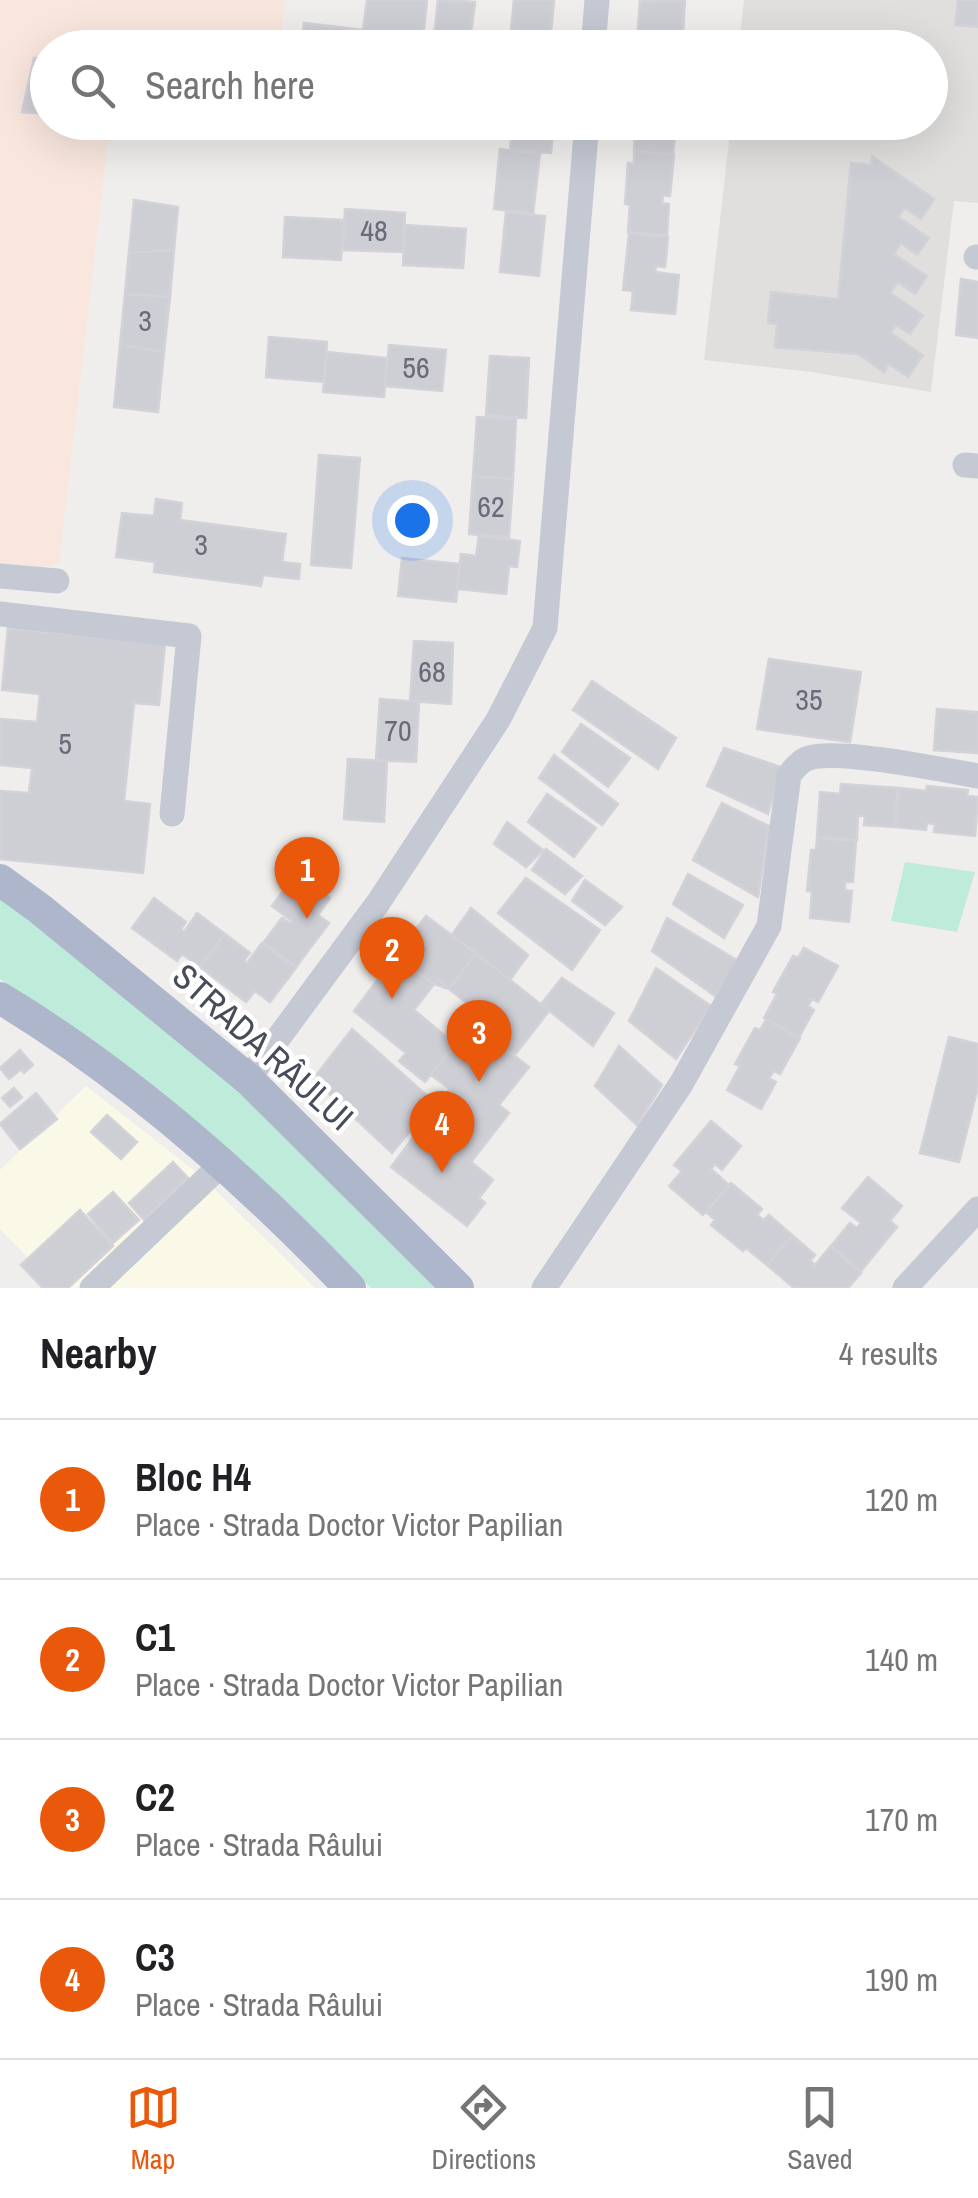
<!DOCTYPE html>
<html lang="en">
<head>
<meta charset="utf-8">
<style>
	body { margin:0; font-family:"Archivo Narrow",sans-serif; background:#f2f2f2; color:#202124 }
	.you { position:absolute; left:412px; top:520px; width:35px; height:35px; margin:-25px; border:8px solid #fff; border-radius:50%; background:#1a73e8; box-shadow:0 0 0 15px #1a73e833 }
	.badge { display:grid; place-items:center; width:65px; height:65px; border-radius:50%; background:#ea580c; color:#fff; font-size:32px; font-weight:700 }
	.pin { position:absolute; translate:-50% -82px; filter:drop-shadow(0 2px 5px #0008) }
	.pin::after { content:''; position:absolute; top:52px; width:35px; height:30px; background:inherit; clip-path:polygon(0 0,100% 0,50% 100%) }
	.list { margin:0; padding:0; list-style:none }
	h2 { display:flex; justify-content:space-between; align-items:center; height:130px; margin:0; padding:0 40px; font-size:42px }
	h2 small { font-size:32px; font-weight:400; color:#757577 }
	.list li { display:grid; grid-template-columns:65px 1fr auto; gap:30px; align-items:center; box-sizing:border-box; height:160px; padding:0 40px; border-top:2px solid #e0e0e0 }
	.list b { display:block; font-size:38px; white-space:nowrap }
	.list p { margin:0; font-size:32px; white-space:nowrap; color:#757577 }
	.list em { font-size:32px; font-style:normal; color:#757577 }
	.icon { flex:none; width:55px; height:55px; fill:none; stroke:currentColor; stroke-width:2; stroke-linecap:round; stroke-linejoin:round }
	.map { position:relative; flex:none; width:978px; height:1288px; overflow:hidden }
	.search { position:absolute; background:#fff; box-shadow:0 10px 40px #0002; left:30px; right:30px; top:30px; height:110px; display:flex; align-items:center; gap:25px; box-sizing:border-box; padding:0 35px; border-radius:55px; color:#757577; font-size:38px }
	.sheet { height:770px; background:#fff }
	nav { display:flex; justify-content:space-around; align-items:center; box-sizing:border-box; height:140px; border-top:2px solid #e0e0e0; background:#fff; font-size:28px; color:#757577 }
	nav a { display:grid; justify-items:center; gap:5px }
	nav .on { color:#ea580c }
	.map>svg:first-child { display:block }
	.commercial { fill:#faf9e7 }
	.education { fill:#e1dfde }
	.medical { fill:#f9e7de }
	.green { fill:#beebda }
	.building { fill:#ceced5; stroke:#d2d2d8; stroke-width:2.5 }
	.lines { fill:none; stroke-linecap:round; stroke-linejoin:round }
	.minor { stroke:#c4c9d4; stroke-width:25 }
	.major { stroke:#aeb6cb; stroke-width:32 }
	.labels { text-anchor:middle; stroke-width:9; stroke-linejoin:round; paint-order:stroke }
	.number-label { font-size:30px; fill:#696c78 }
	.street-label { font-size:35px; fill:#474c59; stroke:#fff }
</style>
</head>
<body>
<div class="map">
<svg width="978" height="1288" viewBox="0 0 978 1288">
	<rect width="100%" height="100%" fill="#f0eeed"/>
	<!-- commercial -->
	<path class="commercial" d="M86,1086L201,1176L315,1288H58L0,1229V1170Z"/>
	<!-- education -->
	<path class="education" d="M744,0H978V203L954,201L931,392L811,372L704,360L731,123L930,122V48L739,47Z"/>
	<!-- medical -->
	<path class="medical" d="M0,0H285L279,47L48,48V122L110,123L59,563L20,572L0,570Z"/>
	<!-- green -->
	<path class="green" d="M905,862L975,872L957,932L891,921Z
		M0,894L244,1088L446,1288H371L278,1194L198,1122L0,979Z"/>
	<!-- building -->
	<path class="building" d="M367,0H427L422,48H301L304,23L363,30Z
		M438,0L475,2L469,48H433Z
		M514,0H554L551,33L511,30Z
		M685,0L683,33L676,32L675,41H682L681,48H642V42H637L640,1Z
		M958,0H978V27L955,25Z
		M523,32L562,35L561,48H521Z
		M34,58L48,60V114L22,112Z
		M513,122H554L551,153L510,150Z
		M631,123H676L673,154L634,151L636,124Z
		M500,149L540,154L533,214L494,209Z
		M634,152L674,155L670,196L663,195L662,203L669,204L667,235L628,232L630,205L625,204L628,163L634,164Z
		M872,156L934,199L921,219L905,208L898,217L929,238L917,255L901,243L894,254L927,276L915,294L898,282L890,293L923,315L910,334L896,325L891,333L923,355L908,377L889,364L884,372L858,354L775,347L777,324L768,323L771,292L838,299L851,163L871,165Z
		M134,200L178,207L158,412L114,407Z
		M134,200L178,207L174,250L129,253Z
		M345,209L405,213L403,252L343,250Z
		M506,212L545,216L539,276L500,272Z
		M285,217L344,220L341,260L283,257Z
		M405,225L466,229L463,268L403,265Z
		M629,233L668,237L665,267L656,266L655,272L679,275L675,314L631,310L633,291L623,290Z
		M174,250L170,297L125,294L129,253Z
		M961,279L978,282V338L956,335Z
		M125,294L170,297L164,352L120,345Z
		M269,337L327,342L324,382L266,377Z
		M120,345L164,352L158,412L114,407Z
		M389,345L446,350L442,391L385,386Z
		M327,352L387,358L384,397L323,392Z
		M490,356L529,358L526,418L486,415Z
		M477,417L516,419L513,479L473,476Z
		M319,455L360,458L351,568L311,565Z
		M473,476L513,479L509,537L469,534Z
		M156,499L182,503L180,520L286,534L282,562L300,564L299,579L263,575L261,586L154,572L155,562L116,557L122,513L154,516Z
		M479,536L520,541L517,567L509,566L506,594L457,589L461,554L476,556Z
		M402,558L460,564L456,602L398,596Z
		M8,628L165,644L159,705L134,703L124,801L150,804L143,873L0,859V791L29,793L32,768L0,765V719L37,722L40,694L2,690Z
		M414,641L453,643L451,704L410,701Z
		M769,659L861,672L850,742L757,729Z
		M592,681L676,738L658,769L573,710Z
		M380,699L419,702L416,762L376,760Z
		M937,709L978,712V753L934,750Z
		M581,724L630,758L608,787L562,752Z
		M724,748L781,767L768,814L707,786Z
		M554,755L618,804L602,825L539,778Z
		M348,759L387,761L384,822L344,819Z
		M841,784L898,788L894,827L864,825L865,816H858L857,840L817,837L820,792L840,794Z
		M927,786L968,790L967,796L978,797L975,836L934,832L935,824L927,823L926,830L895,827L899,788L926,791Z
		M547,794L596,828L574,857L528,822Z
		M722,803L769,826L758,897L693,860Z
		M507,822L543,850L526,867L494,844Z
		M817,838L856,841L853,882H845V890L852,891L849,922L810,918L812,891H807L811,850H816Z
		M546,849L582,876L565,894L532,870Z
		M296,873L330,898L318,915L329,923L296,967L263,943L282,918L290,923L292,921L272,906Z
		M688,874L743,905L724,938L673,904Z
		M526,878L600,930L572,970L498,913Z
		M585,880L622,907L605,925L572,901Z
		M154,898L186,922L181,929L184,932L197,913L225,934L200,967L182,954L177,961L132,928Z
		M471,908L528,955L510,980L452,935Z
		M426,916L476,953L449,989L438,979L414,1010L455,1044L425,1082L399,1061L406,1053L354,1011Z
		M426,916L476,953L449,989L434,984L396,955Z
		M667,918L738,961L715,996L652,951Z
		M225,934L250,953L244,960L247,963L262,943L296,968L270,1002L255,991L246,1002L200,967Z
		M804,948L838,966L818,1002L812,999L808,1006L814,1010L799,1037L764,1018L777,994L773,992L793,956L798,958Z
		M476,953L549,1011L514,1056L465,1018L473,1008L449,989Z
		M396,955L434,984L414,1010L455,1044L425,1082L399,1061L406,1053L354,1011Z
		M656,968L711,1006L676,1059L629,1021Z
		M562,978L614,1013L593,1046L541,1004Z
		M766,1020L800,1038L780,1074L774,1071L769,1078L776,1082L761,1109L727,1090L740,1066L735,1064L755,1028L760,1030Z
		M478,1028L529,1067L499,1105L509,1113L482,1148L434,1110L450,1089L431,1075L455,1044L462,1049Z
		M352,1029L434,1102L392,1153L313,1079Z
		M949,1037L978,1044V1087L959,1162L920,1153Z
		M619,1046L662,1085L637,1125L595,1086Z
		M20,1050L33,1065L24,1073L21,1069L9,1079L0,1068Z
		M14,1088L22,1097L10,1107L2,1098Z
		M36,1093L57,1119L20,1149L0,1124Z
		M434,1110L482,1148L471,1162L493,1180L479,1198L485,1203L467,1226L391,1167Z
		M107,1115L137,1142L121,1159L91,1132Z
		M711,1121L741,1146L722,1170L715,1164L711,1169L729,1185L703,1215L669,1186L682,1171L674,1165Z
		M173,1162L188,1178L144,1220L129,1203Z
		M868,1177L902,1206L890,1221L897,1227L861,1271L831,1246L850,1223L857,1228L861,1223L842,1208Z
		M731,1183L762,1209L757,1215L764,1220L769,1215L792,1235L767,1265L746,1248L743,1251L711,1225L715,1220L706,1212Z
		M113,1192L139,1220L113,1243L88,1214Z
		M80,1210L113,1246L68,1288H43L21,1265Z
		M792,1235L815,1255L810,1261L815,1265L830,1247L861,1273L848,1288H794L767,1265Z"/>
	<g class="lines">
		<!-- minor -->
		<path class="minor" d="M593,48L597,0
			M976,257H978
			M965,465L978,466
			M0,576L57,581
			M0,614L189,636L172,814
			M248,1079L378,903L498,720L545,628L587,122
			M92,1288L221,1165
			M544,1288L681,1084L769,926L789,775C794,769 799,762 806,759C833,747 944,770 978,776
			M905,1288L978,1209"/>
		<!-- major -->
		<path class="major" d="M0,880L40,909L248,1079L458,1288
			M0,998C129,1076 246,1179 350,1288"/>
	</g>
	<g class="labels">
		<!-- number labels -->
		<g class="number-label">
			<text x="374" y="241">48</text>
			<text x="145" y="331">3</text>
			<text x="416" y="378">56</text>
			<text x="491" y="517">62</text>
			<text x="201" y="555">3</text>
			<text x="432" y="682">68</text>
			<text x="809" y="710">35</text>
			<text x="398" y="741">70</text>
			<text x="65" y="754">5</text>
		</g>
		<!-- street labels -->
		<g class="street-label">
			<text transform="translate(263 1047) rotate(42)" y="12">STRADA RÂULUI</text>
		</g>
	</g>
</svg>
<div class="you"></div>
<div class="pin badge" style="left:307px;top:919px">1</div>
<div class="pin badge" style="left:392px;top:999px">2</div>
<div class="pin badge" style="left:479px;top:1082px">3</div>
<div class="pin badge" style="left:442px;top:1173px">4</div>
<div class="search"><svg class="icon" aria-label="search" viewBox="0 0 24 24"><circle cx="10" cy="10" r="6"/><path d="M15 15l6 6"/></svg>Search here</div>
</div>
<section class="sheet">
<h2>Nearby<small>4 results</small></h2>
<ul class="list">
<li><span class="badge">1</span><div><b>Bloc H4</b><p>Place · Strada Doctor Victor Papilian</p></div><em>120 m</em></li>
<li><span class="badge">2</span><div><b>C1</b><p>Place · Strada Doctor Victor Papilian</p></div><em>140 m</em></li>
<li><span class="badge">3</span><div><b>C2</b><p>Place · Strada Râului</p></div><em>170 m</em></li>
<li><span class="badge">4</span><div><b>C3</b><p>Place · Strada Râului</p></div><em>190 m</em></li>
</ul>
</section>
<nav>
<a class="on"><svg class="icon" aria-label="map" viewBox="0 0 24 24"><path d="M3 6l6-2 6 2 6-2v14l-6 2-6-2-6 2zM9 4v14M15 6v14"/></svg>Map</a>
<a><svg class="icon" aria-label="directions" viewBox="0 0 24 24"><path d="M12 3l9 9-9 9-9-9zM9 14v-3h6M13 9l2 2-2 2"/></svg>Directions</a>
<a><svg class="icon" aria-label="saved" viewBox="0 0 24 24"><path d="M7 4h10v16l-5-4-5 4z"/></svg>Saved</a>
</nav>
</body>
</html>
